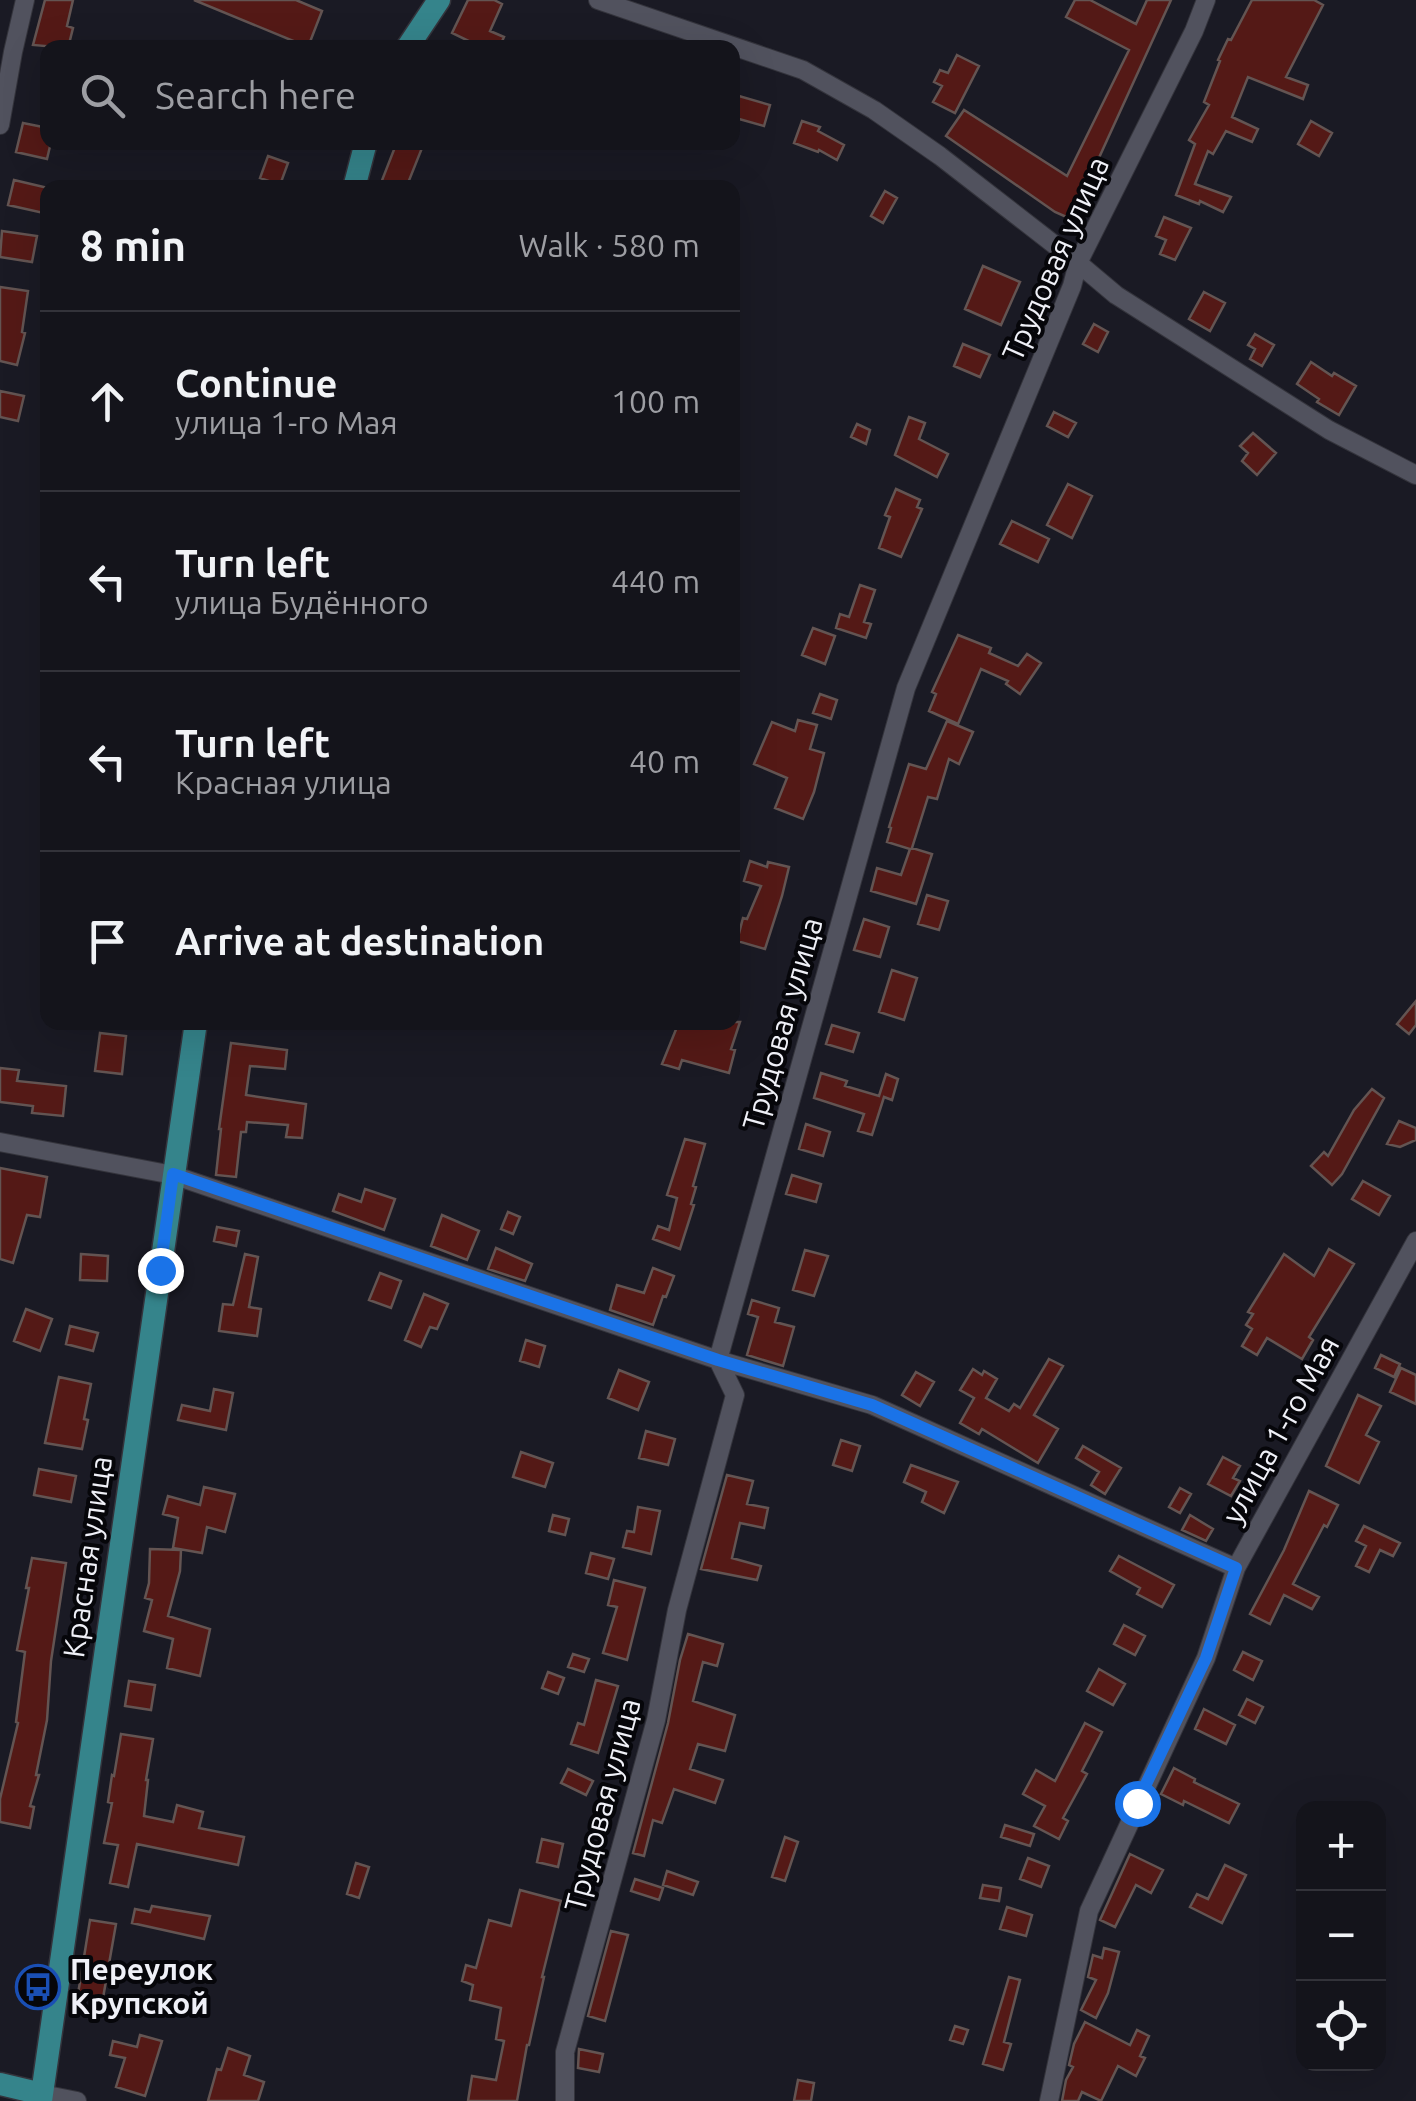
<!DOCTYPE html>
<html lang="en">
<head>
<meta charset="utf-8">
<style>
	body { margin:0; font-family:Ubuntu,sans-serif; background:#1d1d24; color:#f1f3f6 }
	.controls { position:absolute; right:30px; bottom:30px; display:grid; overflow:hidden; border-radius:20px; box-shadow:0 10px 40px #0002 }
	.controls button { width:90px; height:90px; display:grid; place-items:center; padding:0; border:0; border-bottom:2px solid #33333a; background:#14141b; color:#f1f3f6; font:50px sans-serif }
	.stop { position:absolute; width:30px; height:30px; margin:-22px; border:8px solid #1a73e8; border-radius:50%; background:#fff }
	.stop.end { background:#1a73e8; border-color:#fff; box-shadow:0 2px 10px #0008 }
	.list { margin:0; padding:0; list-style:none }
	h2 { display:flex; justify-content:space-between; align-items:center; height:130px; margin:0; padding:0 40px; font-size:42px }
	h2 small { font-size:32px; font-weight:400; color:#9d9ea3 }
	.list li { display:grid; grid-template-columns:65px 1fr auto; gap:30px; align-items:center; box-sizing:border-box; height:180px; padding:0 40px; border-top:2px solid #33333a }
	.list b { display:block; font-size:38px; white-space:nowrap }
	.list p { margin:0; font-size:32px; white-space:nowrap; color:#9d9ea3 }
	.list em { font-size:32px; font-style:normal; color:#9d9ea3 }
	.icon { flex:none; width:55px; height:55px; fill:none; stroke:currentColor; stroke-width:2; stroke-linecap:round; stroke-linejoin:round }
	.map { position:relative; flex:none; width:1416px; height:2101px; overflow:hidden }
	.search { position:absolute; background:#14141b; box-shadow:0 10px 40px #0002; left:40px; top:40px; width:700px; height:110px; display:flex; align-items:center; gap:25px; box-sizing:border-box; padding:0 35px; border-radius:20px; color:#9d9ea3; font-size:38px }
	.panel { position:absolute; background:#14141b; box-shadow:0 10px 40px #0002; left:40px; top:180px; width:700px; height:850px; border-radius:20px }
	.map>svg:first-child { display:block }
	.building { fill:#541916; stroke:#635452; stroke-width:2.5 }
	.lines { fill:none; stroke-linecap:round; stroke-linejoin:round }
	.minor-casing { stroke:#34343c; stroke-width:20 }
	.major-casing { stroke:#34343c; stroke-width:25 }
	.minor { stroke:#51525e; stroke-width:18 }
	.major { stroke:#35848b; stroke-width:22 }
	.route { stroke:#1a73e8; stroke-width:12 }
	.labels { text-anchor:middle; stroke-width:8; stroke-linejoin:round; paint-order:stroke }
	.street-label { font-size:30px; fill:#eff0f7; stroke:#06060a }
	.poi-label { font-size:30px; font-weight:bold; fill:#eff0f7; stroke:#06060a; text-anchor:start }
</style>
</head>
<body>
<div class="map">
<svg width="1416" height="2101" viewBox="0 0 1416 2101">
	<rect width="100%" height="100%" fill="#1a1a24"/>
	<!-- building -->
	<path class="building" d="M45,0H73L67,26L73,28L68,48L33,45Z
		M194,0H296L322,11L308,47Z
		M468,0H494L502,4L490,31L504,37L499,48H483L452,33Z
		M1075,0H1090L1136,24L1147,0H1171L1071,219L1055,212L946,136L964,110L1067,176L1129,50L1066,17Z
		M1252,0H1314L1323,5L1286,77L1308,85L1303,99L1248,77L1232,117L1258,129L1252,142L1226,131L1213,154L1208,151L1195,184L1231,197L1223,212L1200,201L1199,204L1176,195L1195,144L1189,140L1209,105L1204,102L1220,61L1218,60L1228,39L1231,40Z
		M957,55L979,66L955,113L933,102L942,86L934,82L940,70L948,73Z
		M732,94L770,105L764,126L732,117Z
		M802,121L820,127L818,131L844,145L837,160L819,150L818,152L794,143Z
		M1311,121L1332,133L1319,156L1298,144Z
		M23,123L48,128V142H51L47,159L16,152Z
		M397,142H407L422,148L406,188H379Z
		M268,156L288,163L280,185L260,178Z
		M14,180L48,188V214L8,205Z
		M885,191L897,198L883,223L871,216Z
		M1164,217L1191,228L1175,260L1160,254L1166,240L1156,236Z
		M2,231L37,236L32,262L0,257Z
		M983,266L1020,282L1001,325L965,309Z
		M0,287L28,291L22,332L25,333L17,365L0,361Z
		M1204,292L1225,303L1210,331L1189,319Z
		M1094,324L1108,332L1098,352L1083,344Z
		M1255,334L1274,345L1262,366L1250,359L1255,349L1248,345Z
		M963,344L990,355L980,377L954,366Z
		M1311,362L1332,376L1334,373L1356,386L1339,415L1317,402L1319,399L1297,384Z
		M0,391L24,396L18,421L0,417Z
		M1054,412L1076,423L1068,437L1047,426Z
		M909,417L925,423L919,439L948,454L937,477L895,455Z
		M857,424L870,430L866,444L851,437Z
		M1253,433L1276,453L1257,475L1242,461L1248,453L1240,446Z
		M1068,484L1092,496L1072,538L1047,525Z
		M896,489L920,500L917,507L922,509L901,557L879,548L890,517L885,515Z
		M1012,521L1049,539L1038,562L1000,544Z
		M860,585L875,590L864,622L871,624L866,638L836,628L840,614L849,617Z
		M813,628L835,636L825,664L802,655Z
		M958,635L991,648L989,653L1018,666L1027,654L1041,663L1020,694L1006,684L1008,681L981,669L958,724L929,711L936,694L932,692Z
		M820,694L837,700L831,719L813,713Z
		M798,720L817,725L810,749L824,753L814,792L803,819L775,808L787,778L754,764L772,722L795,731Z
		M947,721L973,732L959,764L949,759L937,799L928,797L912,848L932,854L916,904L871,891L877,868L901,875L910,849L887,842L891,828L889,827L909,764L926,769Z
		M750,861L767,867L768,862L789,867L782,896L765,949L737,941L743,918L747,919L761,886L744,881Z
		M927,895L948,901L939,930L918,924Z
		M864,919L889,927L880,957L854,950Z
		M892,970L917,978L904,1020L879,1012Z
		M1416,1001V1025L1409,1034L1397,1024Z
		M679,1022H740L731,1049L735,1050L729,1073L682,1060L679,1069L662,1064Z
		M832,1025L859,1033L853,1052L826,1044Z
		M100,1033L126,1036L122,1074L95,1071Z
		M231,1043L287,1050L285,1069L250,1066L246,1095L306,1104L302,1138L286,1137L288,1125L247,1122L246,1132H241L236,1177L216,1175L221,1129H219Z
		M0,1068L19,1070L17,1081L66,1086L63,1116L32,1113L33,1106L0,1102Z
		M821,1073L847,1081L845,1086L879,1096L886,1074L898,1079L892,1100L884,1097L872,1135L858,1131L864,1114L814,1098Z
		M1372,1089L1384,1098L1342,1174L1332,1185L1311,1166L1324,1152L1328,1156L1354,1110Z
		M1399,1121L1416,1128V1140L1400,1147L1387,1144Z
		M806,1124L830,1132L823,1156L799,1149Z
		M685,1139L705,1144L693,1186L696,1187L691,1204L694,1205L680,1249L653,1239L658,1226L669,1230L677,1198L667,1195Z
		M0,1168L47,1177L40,1217L27,1215L13,1263L0,1259Z
		M792,1175L821,1184L816,1202L786,1194Z
		M1363,1181L1390,1196L1379,1215L1352,1199Z
		M365,1189L395,1199L384,1230L333,1211L339,1194L361,1202Z
		M508,1212L520,1217L513,1234L501,1229Z
		M442,1215L479,1231L467,1260L431,1246Z
		M217,1227L239,1231L236,1246L214,1241Z
		M496,1248L532,1264L525,1281L488,1269Z
		M1329,1249L1354,1264L1309,1337L1313,1340L1302,1359L1267,1338L1257,1355L1242,1346L1252,1329L1246,1325L1253,1314L1248,1312L1284,1254L1314,1276Z
		M805,1250L828,1256L814,1296L793,1290Z
		M81,1254L108,1256L107,1281L80,1280Z
		M245,1254L258,1257L249,1307L261,1309L257,1336L219,1331L223,1304L233,1305Z
		M653,1268L674,1276L666,1297L663,1296L653,1325L610,1310L617,1285L644,1293Z
		M380,1273L401,1281L391,1308L369,1300Z
		M424,1294L448,1304L437,1329L430,1327L421,1347L405,1340Z
		M752,1300L779,1308L775,1322L794,1327L783,1366L747,1355L758,1317L748,1314Z
		M26,1309L52,1319L40,1351L14,1341Z
		M70,1326L98,1333L93,1351L66,1344Z
		M526,1340L545,1346L539,1367L520,1361Z
		M1381,1355L1400,1364L1394,1377L1375,1368Z
		M1049,1359L1063,1366L1034,1415L1058,1429L1038,1463L982,1429L979,1434L960,1423L974,1398L960,1390L973,1369L982,1375L984,1371L997,1379L986,1398L1009,1411L1014,1404L1020,1408Z
		M1401,1368L1416,1375V1404L1390,1392Z
		M619,1370L649,1382L638,1410L608,1398Z
		M916,1372L934,1382L920,1406L902,1395Z
		M59,1377L91,1384L84,1419L88,1420L82,1449L45,1443Z
		M214,1389L233,1393L226,1430L178,1420L182,1405L210,1411Z
		M1358,1395L1381,1406L1366,1435L1379,1442L1359,1483L1326,1466Z
		M646,1431L675,1439L668,1465L639,1458Z
		M841,1440L860,1446L852,1471L833,1465Z
		M1083,1446L1121,1468L1105,1494L1091,1485L1099,1472L1076,1458Z
		M521,1452L553,1463L545,1487L513,1477Z
		M1223,1457L1240,1466L1233,1478L1240,1481L1231,1496L1208,1484Z
		M911,1465L958,1482L944,1513L922,1502L926,1492L904,1482Z
		M39,1469L76,1476L71,1502L34,1495Z
		M727,1475L753,1481L747,1504L768,1508L764,1528L740,1523L732,1558L761,1566L757,1580L701,1569Z
		M204,1487L235,1494L225,1532L207,1527L202,1553L173,1548L178,1518L163,1514L168,1496L200,1505Z
		M1180,1488L1191,1494L1180,1513L1169,1507Z
		M1309,1491L1338,1505L1327,1527L1324,1525L1293,1584L1319,1597L1312,1609L1284,1595L1270,1624L1250,1614L1284,1550Z
		M638,1507L660,1511L651,1554L623,1547L627,1531L634,1532Z
		M553,1515L569,1519L565,1535L549,1531Z
		M1190,1515L1213,1529L1206,1541L1182,1530Z
		M1364,1526L1400,1543L1393,1556L1380,1550L1369,1572L1356,1566L1366,1546L1356,1541Z
		M150,1549L181,1550L180,1571L168,1616L210,1629L200,1676L167,1668L173,1639L144,1631L152,1600L145,1598L149,1583Z
		M591,1553L614,1559L608,1579L586,1573Z
		M1119,1556L1174,1585L1162,1607L1137,1594L1140,1588L1110,1571Z
		M32,1558L66,1563L51,1661L47,1720L36,1775H39L30,1806L34,1807L30,1828L0,1822V1799L18,1723L16,1722L25,1652L17,1650L29,1588H26Z
		M614,1580L645,1588L627,1660L603,1653L617,1607L608,1605Z
		M1124,1625L1145,1636L1135,1655L1114,1644Z
		M688,1634L723,1644L717,1666L703,1662L693,1701L735,1715L725,1751L698,1744L690,1769L723,1780L715,1803L674,1789L662,1823L653,1820L644,1856L633,1853L668,1723L680,1660Z
		M1243,1652L1262,1661L1253,1680L1234,1670Z
		M573,1654L589,1659L584,1672L568,1667Z
		M1099,1669L1125,1684L1113,1705L1087,1691Z
		M548,1672L564,1678L558,1694L542,1688Z
		M596,1680L618,1686L598,1753L571,1744L578,1723L584,1725Z
		M129,1681L155,1685L151,1710L125,1706Z
		M1247,1699L1263,1707L1255,1723L1239,1715Z
		M1204,1709L1235,1725L1226,1744L1195,1729Z
		M1085,1723L1102,1732L1082,1771L1087,1774L1063,1818L1068,1821L1059,1839L1034,1826L1045,1806L1023,1794L1036,1770L1055,1781Z
		M121,1734L153,1739L146,1780H148L144,1816L173,1822L177,1805L203,1812L199,1828L244,1837L238,1865L137,1844L128,1887L110,1883L118,1845L104,1843L112,1803L108,1802L112,1775L114,1776Z
		M1174,1768L1195,1779L1194,1782L1239,1804L1229,1823L1184,1801L1183,1805L1161,1794Z
		M568,1769L593,1781L586,1795L561,1783Z
		M1005,1825L1034,1834L1030,1846L1001,1837Z
		M785,1837L798,1842L785,1881L772,1877Z
		M542,1839L563,1844L558,1867L537,1862Z
		M1130,1854L1163,1870L1151,1893L1136,1885L1115,1927L1100,1920Z
		M1028,1858L1049,1866L1041,1887L1020,1879Z
		M356,1863L369,1867L359,1898L347,1894Z
		M1225,1865L1246,1875L1222,1923L1190,1907L1197,1894L1208,1899Z
		M667,1871L698,1882L693,1895L663,1885Z
		M635,1879L663,1888L659,1900L631,1891Z
		M983,1885L1001,1888L999,1901L980,1898Z
		M520,1890L561,1901L542,1977H544L529,2045H527L517,2101H468L472,2076L496,2080L504,2041L496,2039L501,2008L470,2000L473,1985L462,1981L466,1965L476,1968L489,1920L511,1926Z
		M152,1906L210,1916L204,1939L132,1923L135,1909L150,1912Z
		M1007,1907L1032,1915L1026,1936L1000,1929Z
		M90,1920L116,1924L103,1998L78,1994Z
		M611,1931L628,1935L605,2021L588,2016Z
		M1104,1948L1119,1952L1108,1993L1096,2018L1081,2010L1096,1980L1088,1977L1093,1955L1102,1958Z
		M1009,1977L1020,1980L1004,2042L1011,2044L1003,2070L983,2064Z
		M1085,2022L1130,2045L1137,2030L1149,2036L1140,2056L1145,2058L1136,2076L1118,2066L1101,2101L1082,2092L1078,2101H1062L1066,2080L1073,2067L1069,2065L1074,2044Z
		M955,2026L968,2030L963,2044L950,2040Z
		M140,2035L162,2041L145,2096L116,2087L125,2058L110,2055L113,2041L137,2047Z
		M228,2048L250,2056L244,2075L264,2082L258,2101H208L217,2069L221,2070Z
		M579,2049L603,2054L599,2072L578,2068Z
		M798,2080L814,2083L811,2101H794Z"/>
	<g class="lines">
		<defs>
			<path id="minor" d="M598,0L803,70L874,110L940,156L1078,263L1116,295L1329,430L1416,475
				M0,125L13,52L25,0
				M0,1142L173,1175L718,1360L872,1405L1236,1568
				M42,2094L77,2101
				M565,2101V2052L656,1720L677,1610L735,1395L718,1360L906,688L1072,286L1078,263L1194,31L1206,0
				M1049,2101L1089,1911L1206,1658L1236,1568L1416,1241"/>
			<path id="major" d="M407,48L439,0
				M354,188L366,142
				M0,2084L42,2094
				M41,2101L196,1022"/>
		</defs>
		<!-- minor casing -->
		<use href="#minor" class="minor-casing"/>
		<!-- major casing -->
		<use href="#major" class="major-casing"/>
		<!-- minor -->
		<use href="#minor" class="minor"/>
		<!-- major -->
		<use href="#major" class="major"/>
	</g>
	<g class="lines">
		<!-- route -->
		<path class="route" d="M160,1270L173,1174L718,1360L872,1405L1236,1568L1206,1658L1137,1803"/>
	</g>
	<!-- icons -->
	<defs>
		<symbol id="bus-ring" viewBox="-11 -11 22 22"><circle r="9.5" fill="#06060a" stroke="#1a4fb4" stroke-width="1.5"/><path d="M-5-6H5V4H4V6H2V4H-2V6H-4V4H-5ZM-3.5-4V0h7V-4ZM-3.5 1.2v1.5H-2V1.2ZM2 1.2v1.5H3.5V1.2Z" fill="#1a4fb4"/></symbol>
	</defs>
	<g fill-rule="evenodd">
		<use href="#bus-ring" x="13" y="1962" width="50" height="50"/>
	</g>
	<g class="labels">
		<!-- street labels -->
		<g class="street-label">
			<text transform="translate(1056 259) rotate(-66)" y="10">Трудовая улица</text>
			<text transform="translate(783 1024) rotate(-74)" y="10">Трудовая улица</text>
			<text transform="translate(1281 1430) rotate(-61)" y="10">улица 1-го Мая</text>
			<text transform="translate(88 1557) rotate(-82)" y="10">Красная улица</text>
			<text transform="translate(603 1805) rotate(-75)" y="10">Трудовая улица</text>
		</g>
		<!-- poi labels -->
		<g class="poi-label">
			<text x="70" y="1980">Переулок<tspan x="70" dy="34">Крупской</tspan></text>
		</g>
	</g>
</svg>
<div class="controls">
<button>+</button>
<button>−</button>
<button><svg class="icon" aria-label="locate" viewBox="0 0 24 24"><circle cx="12" cy="12" r="6"/><path d="M12 2v4M12 18v4M2 12h4M18 12h4"/></svg></button>
</div>
<div class="stop" style="left:1137px;top:1803px"></div>
<div class="stop end" style="left:160px;top:1270px"></div>
<div class="search"><svg class="icon" aria-label="search" viewBox="0 0 24 24"><circle cx="10" cy="10" r="6"/><path d="M15 15l6 6"/></svg>Search here</div>
<section class="panel">
<h2>8 min<small>Walk · 580 m</small></h2>
<ul class="list">
<li><svg class="icon" aria-label="ahead" viewBox="0 0 24 24"><path d="M12 20V5M6 11l6-6 6 6"/></svg><div><b>Continue</b><p>улица 1-го Мая</p></div><em>100 m</em></li>
<li><svg class="icon" aria-label="left" viewBox="0 0 24 24"><path d="M17 20v-9H6M10 6l-5 5 5 5"/></svg><div><b>Turn left</b><p>улица Будённого</p></div><em>440 m</em></li>
<li><svg class="icon" aria-label="left" viewBox="0 0 24 24"><path d="M17 20v-9H6M10 6l-5 5 5 5"/></svg><div><b>Turn left</b><p>Красная улица</p></div><em>40 m</em></li>
<li><svg class="icon" aria-label="arrive" viewBox="0 0 24 24"><path d="M6 21V4h12l-3 4 3 4H6"/></svg><div><b>Arrive at destination</b></div></li>
</ul>
</section>
</div>
</body>
</html>
